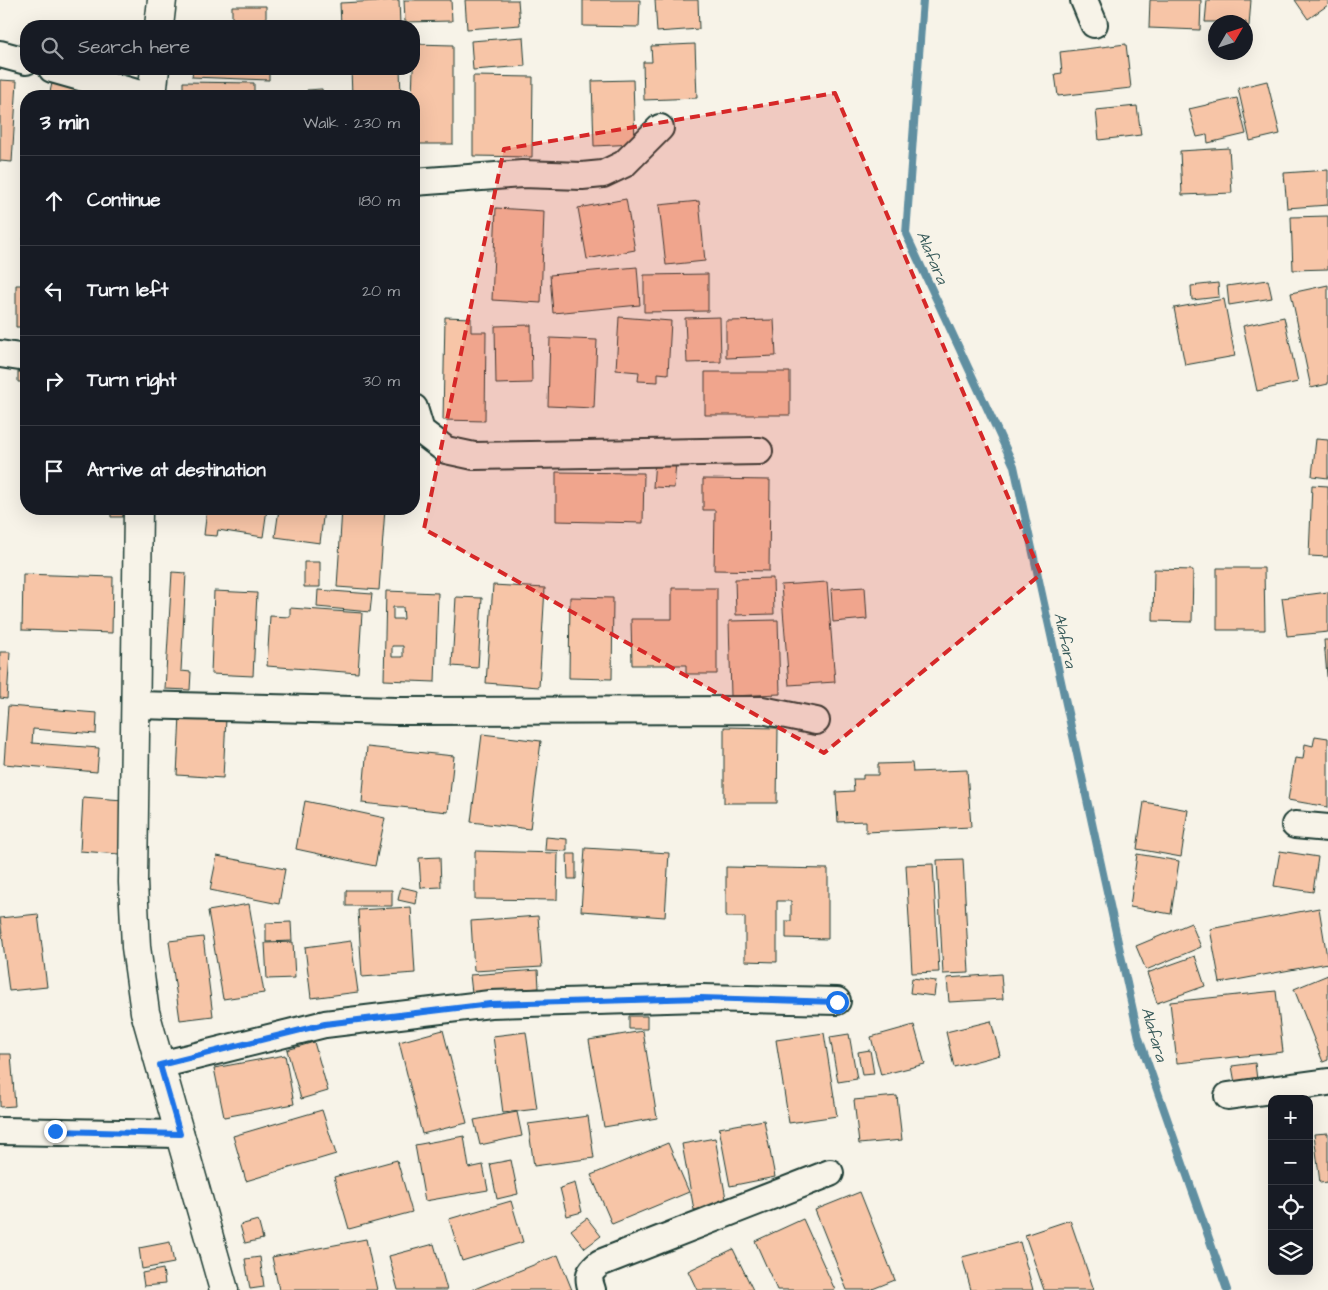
<!DOCTYPE html>
<html lang="en">
<head>
<meta charset="utf-8">
<style>
	body { margin:0; font-family:"Architects Daughter",sans-serif; background:#20242c; color:#f1f3f6 }
	.controls { position:absolute; right:15px; bottom:15px; display:grid; overflow:hidden; border-radius:10px; box-shadow:0 5px 20px #0002 }
	.controls button { width:45px; height:45px; display:grid; place-items:center; padding:0; border:0; border-bottom:1px solid #363941; background:#171b24; color:#f1f3f6; font:25px sans-serif }
	.compass { position:absolute; left:1208px; top:15px; width:45px; height:45px; border-radius:50%; background:#171b24; box-shadow:0 5px 20px #0002; rotate:51deg }
	.stop { position:absolute; width:15px; height:15px; margin:-11px; border:4px solid #1a73e8; border-radius:50%; background:#fff }
	.stop.end { background:#1a73e8; border-color:#fff; box-shadow:0 1px 5px #0008 }
	.list { margin:0; padding:0; list-style:none }
	h2 { display:flex; justify-content:space-between; align-items:center; height:65px; margin:0; padding:0 20px; font-size:21px }
	h2 small { font-size:16px; font-weight:400; color:#9ea1a6 }
	.list li { display:grid; grid-template-columns:32px 1fr auto; gap:15px; align-items:center; box-sizing:border-box; height:90px; padding:0 20px; border-top:1px solid #363941 }
	.list b { display:block; font-size:19px; white-space:nowrap }
	.list em { font-size:16px; font-style:normal; color:#9ea1a6 }
	.icon { flex:none; width:28px; height:28px; fill:none; stroke:currentColor; stroke-width:2; stroke-linecap:round; stroke-linejoin:round }
	.map { position:relative; flex:none; width:1328px; height:1290px; overflow:hidden }
	.search { position:absolute; background:#171b24; box-shadow:0 5px 20px #0002; left:20px; top:20px; width:400px; height:55px; display:flex; align-items:center; gap:12px; box-sizing:border-box; padding:0 18px; border-radius:20px; color:#9ea1a6; font-size:19px }
	.panel { position:absolute; background:#171b24; box-shadow:0 5px 20px #0002; left:20px; top:90px; width:400px; height:425px; border-radius:20px }
	.map>svg:first-child { display:block }
	.lines { fill:none; stroke-linecap:round; stroke-linejoin:round }
	.stream { stroke:#608fa1; stroke-width:8 }
	.building { fill:#f7c5a7; stroke:#1f3d34; fill-rule:evenodd }
	.minor-casing { stroke:#1f3d34; stroke-width:30 }
	.tertiary-casing { stroke:#1f3d34; stroke-width:31 }
	.minor { stroke:#f7f3e8; stroke-width:26 }
	.tertiary { stroke:#f7f3e8; stroke-width:28 }
	.route { stroke:#1a73e8; stroke-width:6 }
	.marked { fill:#d62828; fill-opacity:0.2; stroke:#d62828; stroke-width:4; stroke-dasharray:10 6; stroke-linejoin:round }
	.labels { text-anchor:middle; stroke-width:4; stroke-linejoin:round; paint-order:stroke }
	.water-label { font-size:16px; font-style:italic; fill:#355858; stroke:#f7f3e8 }
</style>
</head>
<body>
<div class="map">
<svg width="1328" height="1290" viewBox="0 0 1328 1290">
	<rect width="100%" height="100%" fill="#f7f3e8"/>
	<filter id="ink" filterUnits="userSpaceOnUse"><feTurbulence type="fractalNoise" baseFrequency=".02" numOctaves="2"/><feDisplacementMap in="SourceGraphic" scale="10" xChannelSelector="R" yChannelSelector="G"/><feConvolveMatrix kernelMatrix="1 2 1 2 8 2 1 2 1" color-interpolation-filters="sRGB"/></filter>
	<g filter="url(#ink)">
		<g class="lines">
			<!-- stream -->
			<path class="stream" d="M923,0L906,234L1014,466L1139,1038L1227,1290"/>
		</g>
		<!-- building -->
		<path class="building" d="M399,0L400,25L341,26L340,3Z
			M404,0H451L452,21L405,22Z
			M465,0H518L520,25L467,29Z
			M583,0H640L639,27L583,26Z
			M655,0H698L699,29L657,32Z
			M1150,0H1201L1200,30L1149,28Z
			M1207,0H1251L1249,26H1246V22H1205Z
			M1295,0H1328V5L1308,19Z
			M232,6H266V26H232Z
			M523,37L525,66L473,70L471,41Z
			M414,44L453,45V144H414V96H412Z
			M695,44L697,98L644,100L643,62H652L651,46Z
			M1126,44L1131,88L1058,96L1055,74L1062,73L1060,52Z
			M193,69H269V80L192,77Z
			M351,69H400L401,96H352Z
			M473,76L533,77L532,157L473,156Z
			M53,79L83,85L80,96H49Z
			M0,80L17,81L12,162L0,161Z
			M633,80L635,144L594,146L592,81Z
			M1267,81L1280,134L1250,141L1238,88Z
			M183,82L254,83V96H183Z
			M322,89L323,96H308L307,90Z
			M1237,98L1246,134L1208,143L1207,135L1197,137L1189,109Z
			M1137,106L1141,135L1099,140L1096,110Z
			M1229,148L1232,193L1182,195L1180,151Z
			M1328,170V205L1287,208L1284,173Z
			M626,199L635,250L587,259L578,208Z
			M26,200V244H23Z
			M699,201L705,261L666,265L659,205Z
			M496,208L544,211L541,303L492,300Z
			M1328,216V269L1293,270L1291,217Z
			M637,267L640,305L553,313L550,275Z
			M708,274V311L644,312V275Z
			M1268,280L1272,298L1229,305L1227,286Z
			M1218,283L1219,297L1192,300L1191,286Z
			M16,285H26V327H16Z
			M1328,285V384L1311,388L1291,293Z
			M1224,299L1235,356L1185,365L1174,308Z
			M445,317L471,318V332H486L485,421L443,420Z
			M619,317L671,321L668,374L658,373V382L638,381L639,372L616,370Z
			M720,317L721,362L687,363L685,318Z
			M1284,317L1298,382L1257,391L1243,326Z
			M774,320L776,356L726,358V321Z
			M531,325L532,383L496,384L495,326Z
			M550,338L597,340L594,408L548,406Z
			M18,372H26V382H18Z
			M705,372H790V415H705Z
			M1316,439L1328,440V478L1312,476Z
			M655,460L676,462L674,488L653,487Z
			M556,472L644,473L643,523L556,521Z
			M703,479L770,480L769,571L714,570L715,510H703Z
			M1312,485L1328,486V557L1309,556Z
			M111,509H132V517H111Z
			M207,509H267L263,537L218,530L217,536L204,535Z
			M279,509H324L320,543L275,537Z
			M342,509H385L379,590L337,587Z
			M304,562H320V587H304Z
			M1217,568H1264L1265,630H1217Z
			M1154,569L1193,570L1192,622L1153,621Z
			M172,572L186,573L181,671L191,672L190,690L165,689Z
			M23,574L113,577L112,633L22,630Z
			M773,578L774,614L736,615L735,579Z
			M827,582L835,682L789,685L781,585Z
			M493,585L545,588L539,687L486,683Z
			M865,587L867,619L833,622L831,589Z
			M672,588H717V674H686V665H632L631,619H672Z
			M318,590L372,594L370,612L317,607Z
			M214,591L257,593L253,676L211,674Z
			M386,591L438,593L435,682L384,680ZM393,607H403L404,619H393ZM392,646H403V657H392Z
			M1328,592V632L1287,636L1282,598Z
			M456,597L482,598L478,668L452,666Z
			M570,597L613,598L612,679L569,678Z
			M290,608L362,613L358,673L267,666L270,616L290,617Z
			M778,620L780,694L731,696L729,621Z
			M1324,640H1328V688Z
			M0,652H10L7,699L0,698Z
			M8,706L97,713L96,734L33,729L32,743L99,748L97,772L4,764Z
			M180,716L226,718L223,778L177,775Z
			M724,727L778,728L777,803H724Z
			M482,734L541,741L530,829L471,822Z
			M1315,736L1328,738V807L1288,800L1295,758L1303,759L1305,744L1313,746Z
			M367,747L454,756L448,812L362,803Z
			M912,763L913,772L967,770L971,827L866,832V821L838,822L836,792L854,791L853,779H863V775H878V764Z
			M83,797L123,800L119,854L80,851Z
			M305,801L385,818L375,866L296,849Z
			M1144,802L1188,810L1181,857L1137,849Z
			M546,837L567,839V851L545,850Z
			M585,848L669,853L665,917L581,911Z
			M475,851L558,853L557,900L475,899Z
			M1280,851L1318,857L1313,892L1274,886Z
			M567,854H576V879H568Z
			M1137,854L1179,861L1171,914L1130,907Z
			M217,856L285,869L279,904L210,890Z
			M440,857L441,887L421,888L419,858Z
			M963,859L969,973L943,974L937,860Z
			M933,864L939,972L912,973L906,865Z
			M726,867L828,869V939L786,938V921H791V901H777V962L745,961V917H726Z
			M401,887L418,891L416,904L398,900Z
			M346,890H392V906H346Z
			M249,904L264,993L223,999L208,911Z
			M411,907L415,973L362,977L358,910Z
			M1319,908L1328,963L1220,983L1210,929Z
			M38,914L47,987L9,991L0,918Z
			M538,916L542,967L474,971L471,921Z
			M291,922L292,941L266,942V923Z
			M1191,923L1201,947L1146,970L1136,946Z
			M203,937L213,1016L180,1020L169,941Z
			M351,941L358,992L311,998L305,947Z
			M293,942L295,978L267,979L265,943Z
			M1195,956L1205,986L1157,1003L1147,973Z
			M538,970L539,988L472,993L470,975Z
			M1001,974L1003,999L949,1002L947,978Z
			M1328,975V1060L1323,1062L1294,989Z
			M912,978L936,981L934,996L910,993Z
			M1276,991L1283,1052L1177,1063L1170,1002Z
			M629,1016H647V1029H629Z
			M991,1021L1000,1055L954,1067L946,1032Z
			M914,1025L925,1064L881,1075L871,1037Z
			M443,1030L467,1123L422,1134L399,1042Z
			M643,1031L657,1118L604,1127L589,1040Z
			M526,1032L537,1109L503,1113L493,1036Z
			M824,1033L837,1116L789,1123L776,1040Z
			M849,1034L857,1079L838,1082L830,1037Z
			M314,1042L328,1091L301,1099L287,1050Z
			M870,1050L874,1074L862,1075L858,1052Z
			M0,1054H11L15,1106L0,1107Z
			M285,1055L294,1104L224,1117L214,1068Z
			M1255,1063L1257,1080L1235,1083L1232,1066Z
			M897,1096L902,1140L859,1144L854,1100Z
			M322,1110L336,1154L246,1181L233,1136Z
			M517,1112L522,1136L480,1145L474,1120Z
			M588,1116L594,1158L534,1166L528,1124Z
			M764,1120L775,1177L730,1186L719,1128Z
			M1328,1133V1182L1320,1183L1314,1134Z
			M464,1136L469,1168L483,1165L488,1190L425,1201L415,1145Z
			M715,1138L727,1204L694,1210L682,1144Z
			M668,1143L689,1192L612,1224L591,1175Z
			M397,1160L412,1212L349,1229L334,1177Z
			M511,1160L518,1194L497,1199L490,1164Z
			M575,1183L582,1212L567,1216L560,1188Z
			M860,1192L895,1280L870,1290H847L815,1210Z
			M511,1201L523,1242L462,1261L449,1219Z
			M587,1218L601,1236L585,1248L571,1230Z
			M803,1219L835,1290H777L755,1241Z
			M258,1220L263,1239L245,1243L240,1225Z
			M1070,1220L1094,1290H1044L1025,1235Z
			M366,1239L377,1290H279L272,1257Z
			M170,1242L174,1263L142,1269L139,1248Z
			M1020,1242L1033,1290H971L962,1257Z
			M434,1244L447,1290H398L389,1256Z
			M733,1249L753,1290H697L688,1271Z
			M558,1255L572,1290H472Z
			M260,1257L264,1287L250,1289L245,1259Z
			M163,1269L165,1284L144,1286L142,1273Z"/>
		<g class="lines">
			<defs>
				<path id="minor" d="M1084,0L1094,24
					M0,54L26,61
					M52,69L147,96
					M414,182L522,174L582,176L603,174L624,164L660,128
					M0,354L26,358
					M414,408L421,431L446,450L474,456L759,451
					M135,705L396,711L762,710L816,721
					M1295,825L1328,828
					M160,1065L325,1024L490,1004L701,998L837,1001
					M1228,1096L1328,1082
					M0,1131L180,1134
					M592,1290C587,1276 589,1272 600,1263L830,1173"/>
				<path id="tertiary" d="M159,26L162,0
					M152,96L155,69
					M138,509L133,882L136,947L145,1012L224,1290"/>
			</defs>
			<!-- minor casing -->
			<use href="#minor" class="minor-casing"/>
			<!-- tertiary casing -->
			<use href="#tertiary" class="tertiary-casing"/>
			<!-- minor -->
			<use href="#minor" class="minor"/>
			<!-- tertiary -->
			<use href="#tertiary" class="tertiary"/>
		</g>
	</g>
	<g class="lines" filter="url(#ink)">
		<!-- route -->
		<path class="route" d="M55,1131L180,1134L160,1065L325,1024L490,1004L701,998L837,1002"/>
	</g>
	<!-- marked area -->
	<path class="marked" d="M835,93L1041,574L824,753L424,529L504,149Z"/>
	<g class="labels">
		<!-- water labels -->
		<g class="water-label">
			<text transform="translate(933 257) rotate(67)" y="6">Alafara</text>
			<text transform="translate(1066 640) rotate(78)" y="6">Alafara</text>
			<text transform="translate(1155 1034) rotate(74)" y="6">Alafara</text>
		</g>
	</g>
</svg>
<div class="controls">
<button>+</button>
<button>−</button>
<button><svg class="icon" aria-label="locate" viewBox="0 0 24 24"><circle cx="12" cy="12" r="6"/><path d="M12 2v4M12 18v4M2 12h4M18 12h4"/></svg></button>
<button><svg class="icon" aria-label="layers" viewBox="0 0 24 24"><path d="M12 4l9 5-9 5-9-5zM3 14l9 5 9-5"/></svg></button>
</div>
<svg class="compass" viewBox="-18 -18 36 36"><path d="M0-13l5 13h-10z" fill="#e53935"/><path d="M0 13l5-13h-10z" fill="#9ea1a6"/></svg>
<div class="stop" style="left:837px;top:1002px"></div>
<div class="stop end" style="left:55px;top:1131px"></div>
<div class="search"><svg class="icon" aria-label="search" viewBox="0 0 24 24"><circle cx="10" cy="10" r="6"/><path d="M15 15l6 6"/></svg>Search here</div>
<section class="panel">
<h2>3 min<small>Walk · 230 m</small></h2>
<ul class="list">
<li><svg class="icon" aria-label="ahead" viewBox="0 0 24 24"><path d="M12 20V5M6 11l6-6 6 6"/></svg><div><b>Continue</b></div><em>180 m</em></li>
<li><svg class="icon" aria-label="left" viewBox="0 0 24 24"><path d="M17 20v-9H6M10 6l-5 5 5 5"/></svg><div><b>Turn left</b></div><em>20 m</em></li>
<li><svg class="icon" aria-label="right" viewBox="0 0 24 24"><path d="M7 20v-9h11M14 6l5 5-5 5"/></svg><div><b>Turn right</b></div><em>30 m</em></li>
<li><svg class="icon" aria-label="arrive" viewBox="0 0 24 24"><path d="M6 21V4h12l-3 4 3 4H6"/></svg><div><b>Arrive at destination</b></div></li>
</ul>
</section>
</div>
</body>
</html>
